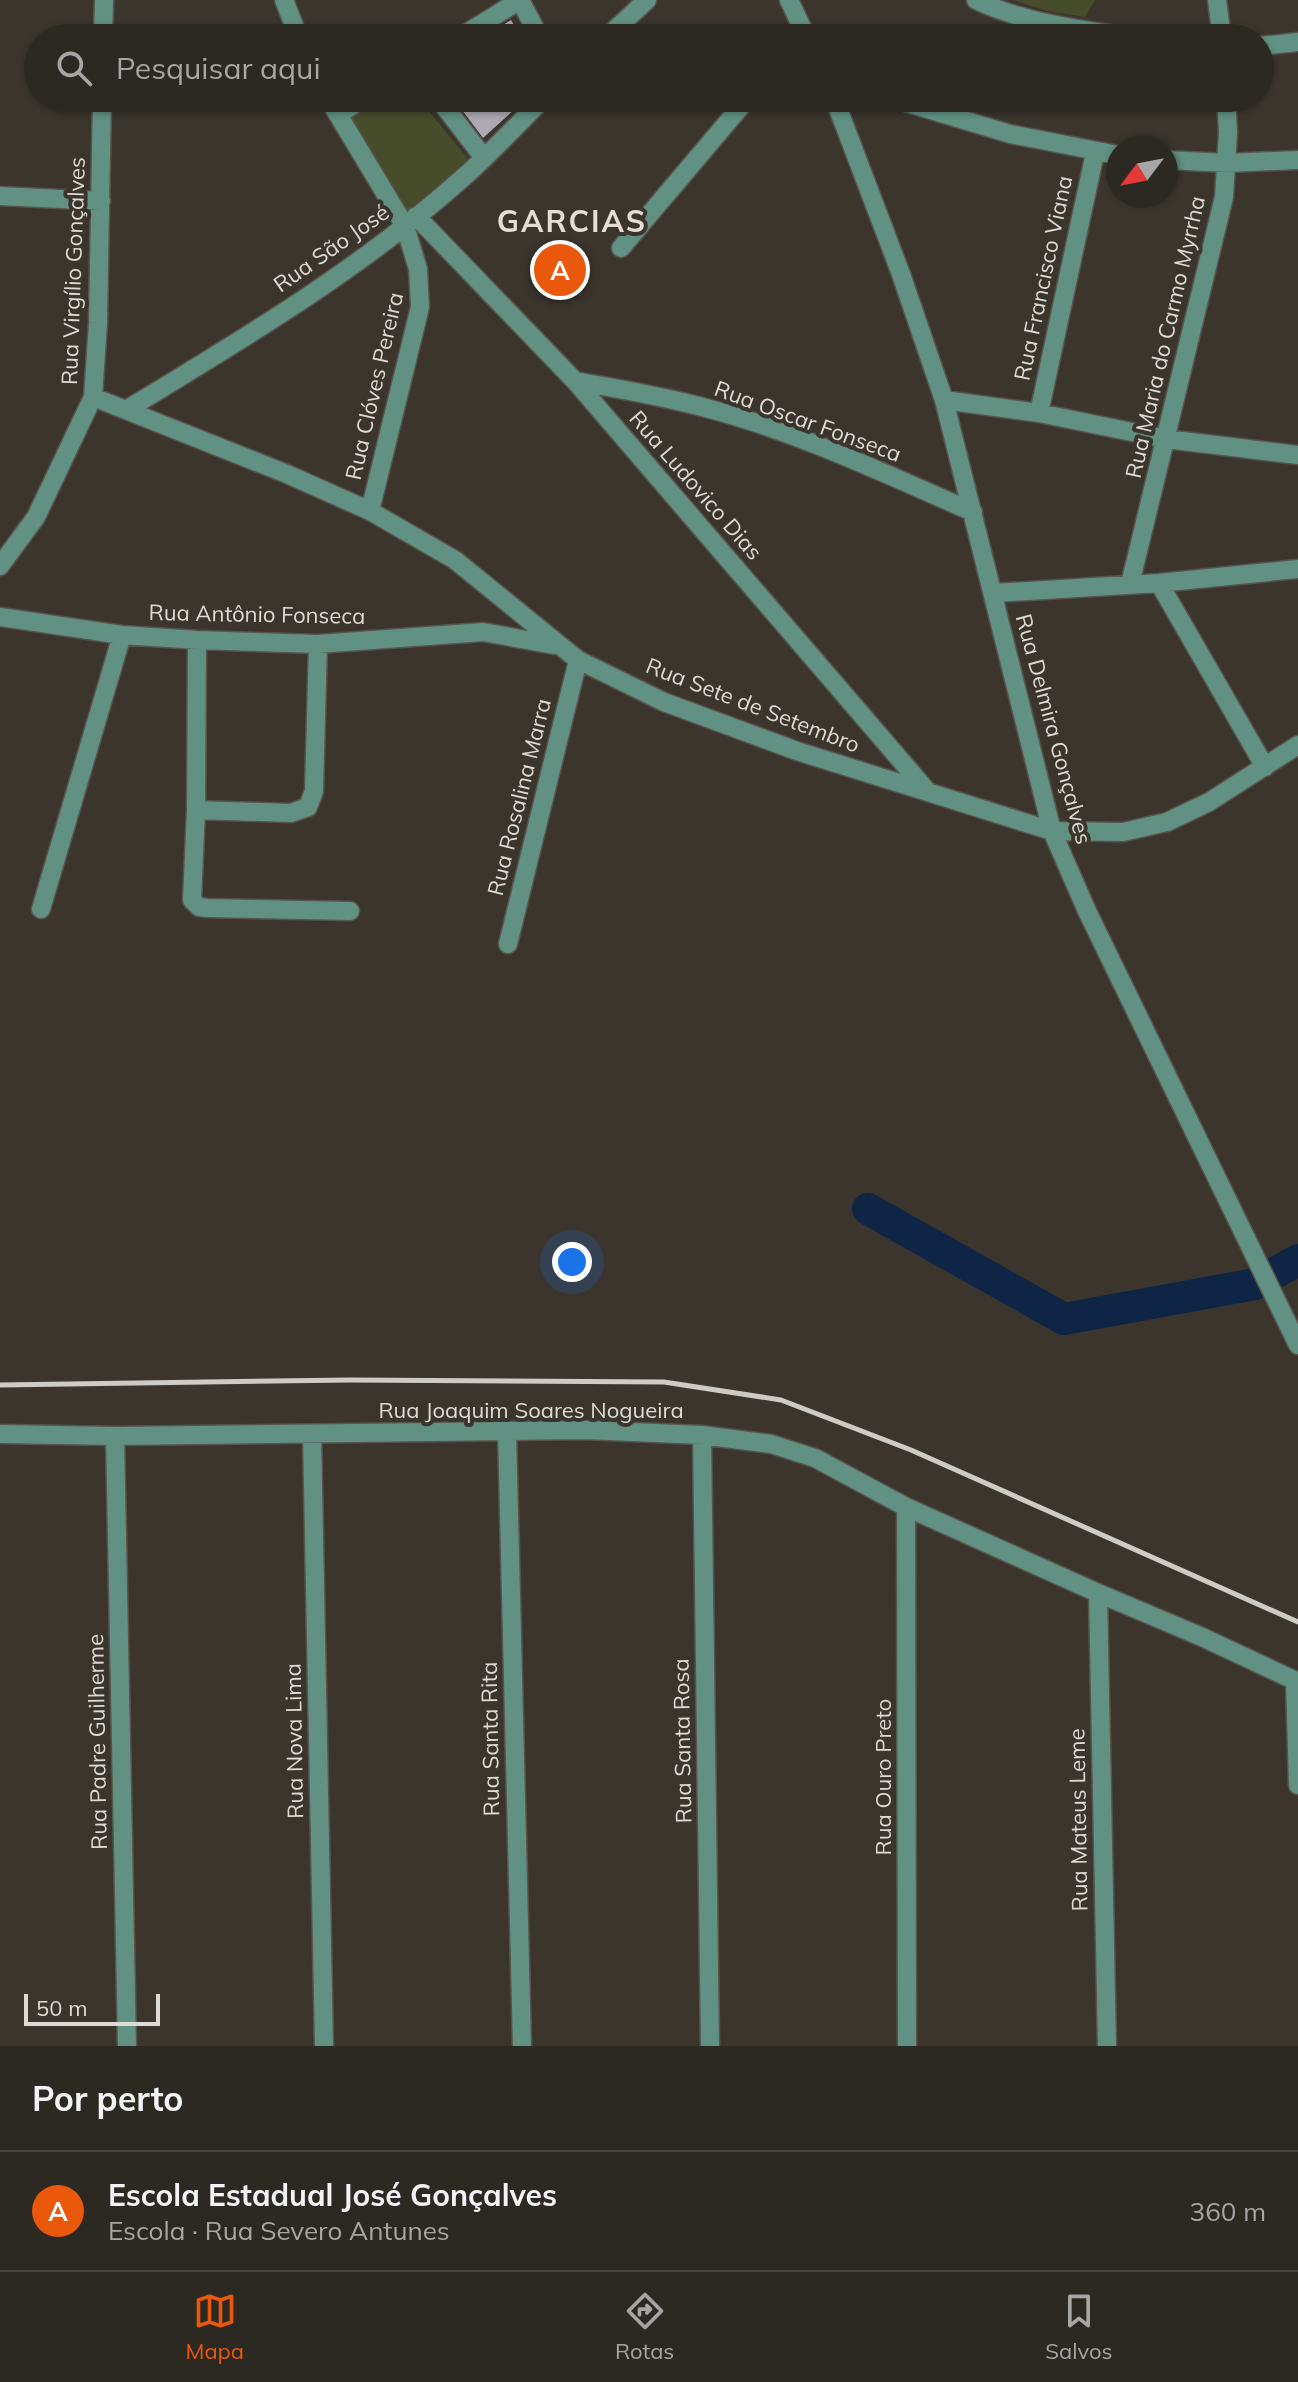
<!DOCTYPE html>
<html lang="pt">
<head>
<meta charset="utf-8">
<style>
	body { margin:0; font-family:Mulish,sans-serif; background:#38342f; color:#f1f3f6 }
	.compass { position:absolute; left:1106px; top:136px; width:72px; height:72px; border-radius:50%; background:#2c2822; box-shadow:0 2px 6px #0004; rotate:238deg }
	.scale { position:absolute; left:24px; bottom:20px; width:136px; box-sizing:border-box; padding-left:8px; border:4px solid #dedbd6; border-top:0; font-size:22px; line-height:28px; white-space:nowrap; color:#dedbd6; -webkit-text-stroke:6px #3b352e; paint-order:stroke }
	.you { position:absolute; left:572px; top:1262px; width:28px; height:28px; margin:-20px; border:6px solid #fff; border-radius:50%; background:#1a73e8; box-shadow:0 0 0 12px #1a73e833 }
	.badge { display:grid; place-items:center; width:52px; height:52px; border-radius:50%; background:#ea580c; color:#fff; font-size:26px; font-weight:700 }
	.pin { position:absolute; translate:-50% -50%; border:4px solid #fff; box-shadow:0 2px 8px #0006 }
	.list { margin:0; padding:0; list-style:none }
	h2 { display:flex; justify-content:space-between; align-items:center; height:104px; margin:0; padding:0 32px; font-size:34px }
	h2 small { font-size:26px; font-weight:400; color:#a6a6a5 }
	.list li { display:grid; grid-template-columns:52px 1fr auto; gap:24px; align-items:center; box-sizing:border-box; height:120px; padding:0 32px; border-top:2px solid #484440 }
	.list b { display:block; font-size:30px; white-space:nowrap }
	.list p { margin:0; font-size:26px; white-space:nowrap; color:#a6a6a5 }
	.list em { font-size:26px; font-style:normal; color:#a6a6a5 }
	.icon { flex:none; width:44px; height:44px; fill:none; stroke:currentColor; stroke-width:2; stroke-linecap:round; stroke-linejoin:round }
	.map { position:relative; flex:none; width:1298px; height:2046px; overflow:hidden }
	.search { position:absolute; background:#2c2822; box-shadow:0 2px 6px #0004; left:24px; right:24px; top:24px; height:88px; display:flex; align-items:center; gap:20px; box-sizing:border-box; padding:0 28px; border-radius:44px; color:#a6a6a5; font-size:30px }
	.sheet { height:224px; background:#2c2822 }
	nav { display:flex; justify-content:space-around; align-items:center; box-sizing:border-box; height:112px; border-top:2px solid #484440; background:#2c2822; font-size:22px; color:#a6a6a5 }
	nav a { display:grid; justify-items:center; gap:4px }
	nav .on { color:#ea580c }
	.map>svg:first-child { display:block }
	.green { fill:#474d2b }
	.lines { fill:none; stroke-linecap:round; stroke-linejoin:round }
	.river { stroke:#0e2545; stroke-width:32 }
	.building { fill:#ada8b1 }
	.minor-casing { stroke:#58534c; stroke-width:21 }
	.minor { stroke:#609183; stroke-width:18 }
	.rail { stroke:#cecac5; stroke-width:5 }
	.labels { text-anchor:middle; stroke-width:8; stroke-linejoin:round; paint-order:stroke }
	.street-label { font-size:22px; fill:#dedbd6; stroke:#3b352e }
	.district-label { font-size:30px; font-weight:bold; letter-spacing:2px; fill:#e5ded5; stroke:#3b352e }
</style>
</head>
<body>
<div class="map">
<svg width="1298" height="2046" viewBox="0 0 1298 2046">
	<rect width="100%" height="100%" fill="#3b352e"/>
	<!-- green -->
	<path class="green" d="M1013,0H1095L1085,17L1047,11Z
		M372,98H418L474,166L402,227L332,126Z"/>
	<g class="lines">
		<!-- river -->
		<path class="river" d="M868,1209L1064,1319L1255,1284L1298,1260"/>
	</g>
	<!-- building -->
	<path class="building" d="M511,20L522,38H482Z
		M453,98H527L483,138Z"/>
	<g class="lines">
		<defs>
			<path id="minor" d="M284,0L299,38
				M520,0L540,38
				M789,0L807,38
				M976,0C1026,24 1082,29 1135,38
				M1217,0L1222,38
				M103,38L104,0
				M459,38L520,0
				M606,38L647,0
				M1260,46L1298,42
				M328,98L405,226L418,269L420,307L370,511
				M438,98L484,158
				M834,98L901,274L944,400L1052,831L1087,911L1298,1345
				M891,98L1010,134L1118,155
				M338,115L364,98
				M1166,160L1227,163L1298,160
				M0,196L101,201
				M416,216L575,381L928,792
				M621,248L748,98
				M575,381C619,389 663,396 706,408C798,432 886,474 973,512
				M93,397L287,474L370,511L455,560L578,660L664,702L797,751L1052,831L1123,832L1167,822L1209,802L1298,745
				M944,400L1039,413L1166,439L1298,455
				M126,410C243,339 364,267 466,175C493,151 518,124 544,98
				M1039,413L1095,153
				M0,566L36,517L93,397L98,323L102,98
				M1159,583L1265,767
				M1130,584L1224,197L1228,132L1226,98
				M994,593L1159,583L1298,569
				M0,617L122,635L197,640L318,644L483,632L554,645
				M197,640L196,810L192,900L199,907L207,908L350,911
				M196,810L291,813L308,807L314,791L318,644
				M41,909L122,635
				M508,944L578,660
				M507,1431L522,2046
				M0,1434L115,1436L585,1430L702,1435L771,1444L815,1458L906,1507L1098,1593L1202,1637L1298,1682
				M312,1434L324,2046
				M702,1435L710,2046
				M115,1436L127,2046
				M906,1507L907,2046
				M1098,1593L1107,2046
				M1295,1680L1298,1785"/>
		</defs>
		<!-- minor casing -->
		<use href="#minor" class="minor-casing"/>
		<!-- minor -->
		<use href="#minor" class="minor"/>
		<!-- rail -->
		<path class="rail" d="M0,1385L350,1380L664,1382L781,1400L911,1450L1298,1622"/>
	</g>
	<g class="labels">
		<!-- street labels -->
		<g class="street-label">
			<text transform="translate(331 248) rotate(-35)" y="8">Rua São José</text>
			<text transform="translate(73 271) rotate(-88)" y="8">Rua Virgílio Gonçalves</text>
			<text transform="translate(1043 278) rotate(-78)" y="8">Rua Francisco Viana</text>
			<text transform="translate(1165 337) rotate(-77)" y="8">Rua Maria do Carmo Myrrha</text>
			<text transform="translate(374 386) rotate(-77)" y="8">Rua Clóves Pereira</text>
			<text transform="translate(808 421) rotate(20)" y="8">Rua Oscar Fonseca</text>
			<text transform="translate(696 485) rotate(49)" y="8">Rua Ludovico Dias</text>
			<text transform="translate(257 614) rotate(1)" y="8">Rua Antônio Fonseca</text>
			<text transform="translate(753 705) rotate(21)" y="8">Rua Sete de Setembro</text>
			<text transform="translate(1054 729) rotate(75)" y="8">Rua Delmira Gonçalves</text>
			<text transform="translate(519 797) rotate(-76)" y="8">Rua Rosalina Marra</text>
			<text x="531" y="1418">Rua Joaquim Soares Nogueira</text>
			<text transform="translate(490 1739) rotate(-91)" y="8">Rua Santa Rita</text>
			<text transform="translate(294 1741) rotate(-91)" y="8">Rua Nova Lima</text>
			<text transform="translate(682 1741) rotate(-91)" y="8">Rua Santa Rosa</text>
			<text transform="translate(97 1742) rotate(-91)" y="8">Rua Padre Guilherme</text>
			<text transform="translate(883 1777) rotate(-90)" y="8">Rua Ouro Preto</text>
			<text transform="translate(1078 1820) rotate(-91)" y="8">Rua Mateus Leme</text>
		</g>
		<!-- district labels -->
		<g class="district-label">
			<text x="572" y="232">GARCIAS</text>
		</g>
	</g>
</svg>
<svg class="compass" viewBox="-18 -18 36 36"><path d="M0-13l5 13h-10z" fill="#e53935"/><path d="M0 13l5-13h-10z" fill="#a6a6a5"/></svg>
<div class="scale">50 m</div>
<div class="you"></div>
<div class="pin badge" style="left:560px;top:270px">A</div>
<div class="search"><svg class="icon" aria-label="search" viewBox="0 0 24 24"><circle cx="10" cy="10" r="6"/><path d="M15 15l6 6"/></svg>Pesquisar aqui</div>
</div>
<section class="sheet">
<h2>Por perto<small></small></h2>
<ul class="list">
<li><span class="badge">A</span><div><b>Escola Estadual José Gonçalves</b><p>Escola · Rua Severo Antunes</p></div><em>360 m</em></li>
</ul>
</section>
<nav>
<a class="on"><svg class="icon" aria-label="map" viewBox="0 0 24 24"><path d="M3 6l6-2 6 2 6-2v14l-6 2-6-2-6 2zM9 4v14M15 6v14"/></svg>Mapa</a>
<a><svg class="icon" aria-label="directions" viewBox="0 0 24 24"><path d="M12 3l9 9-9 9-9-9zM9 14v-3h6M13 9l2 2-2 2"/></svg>Rotas</a>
<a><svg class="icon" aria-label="saved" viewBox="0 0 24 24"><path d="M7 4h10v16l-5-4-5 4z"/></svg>Salvos</a>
</nav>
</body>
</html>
